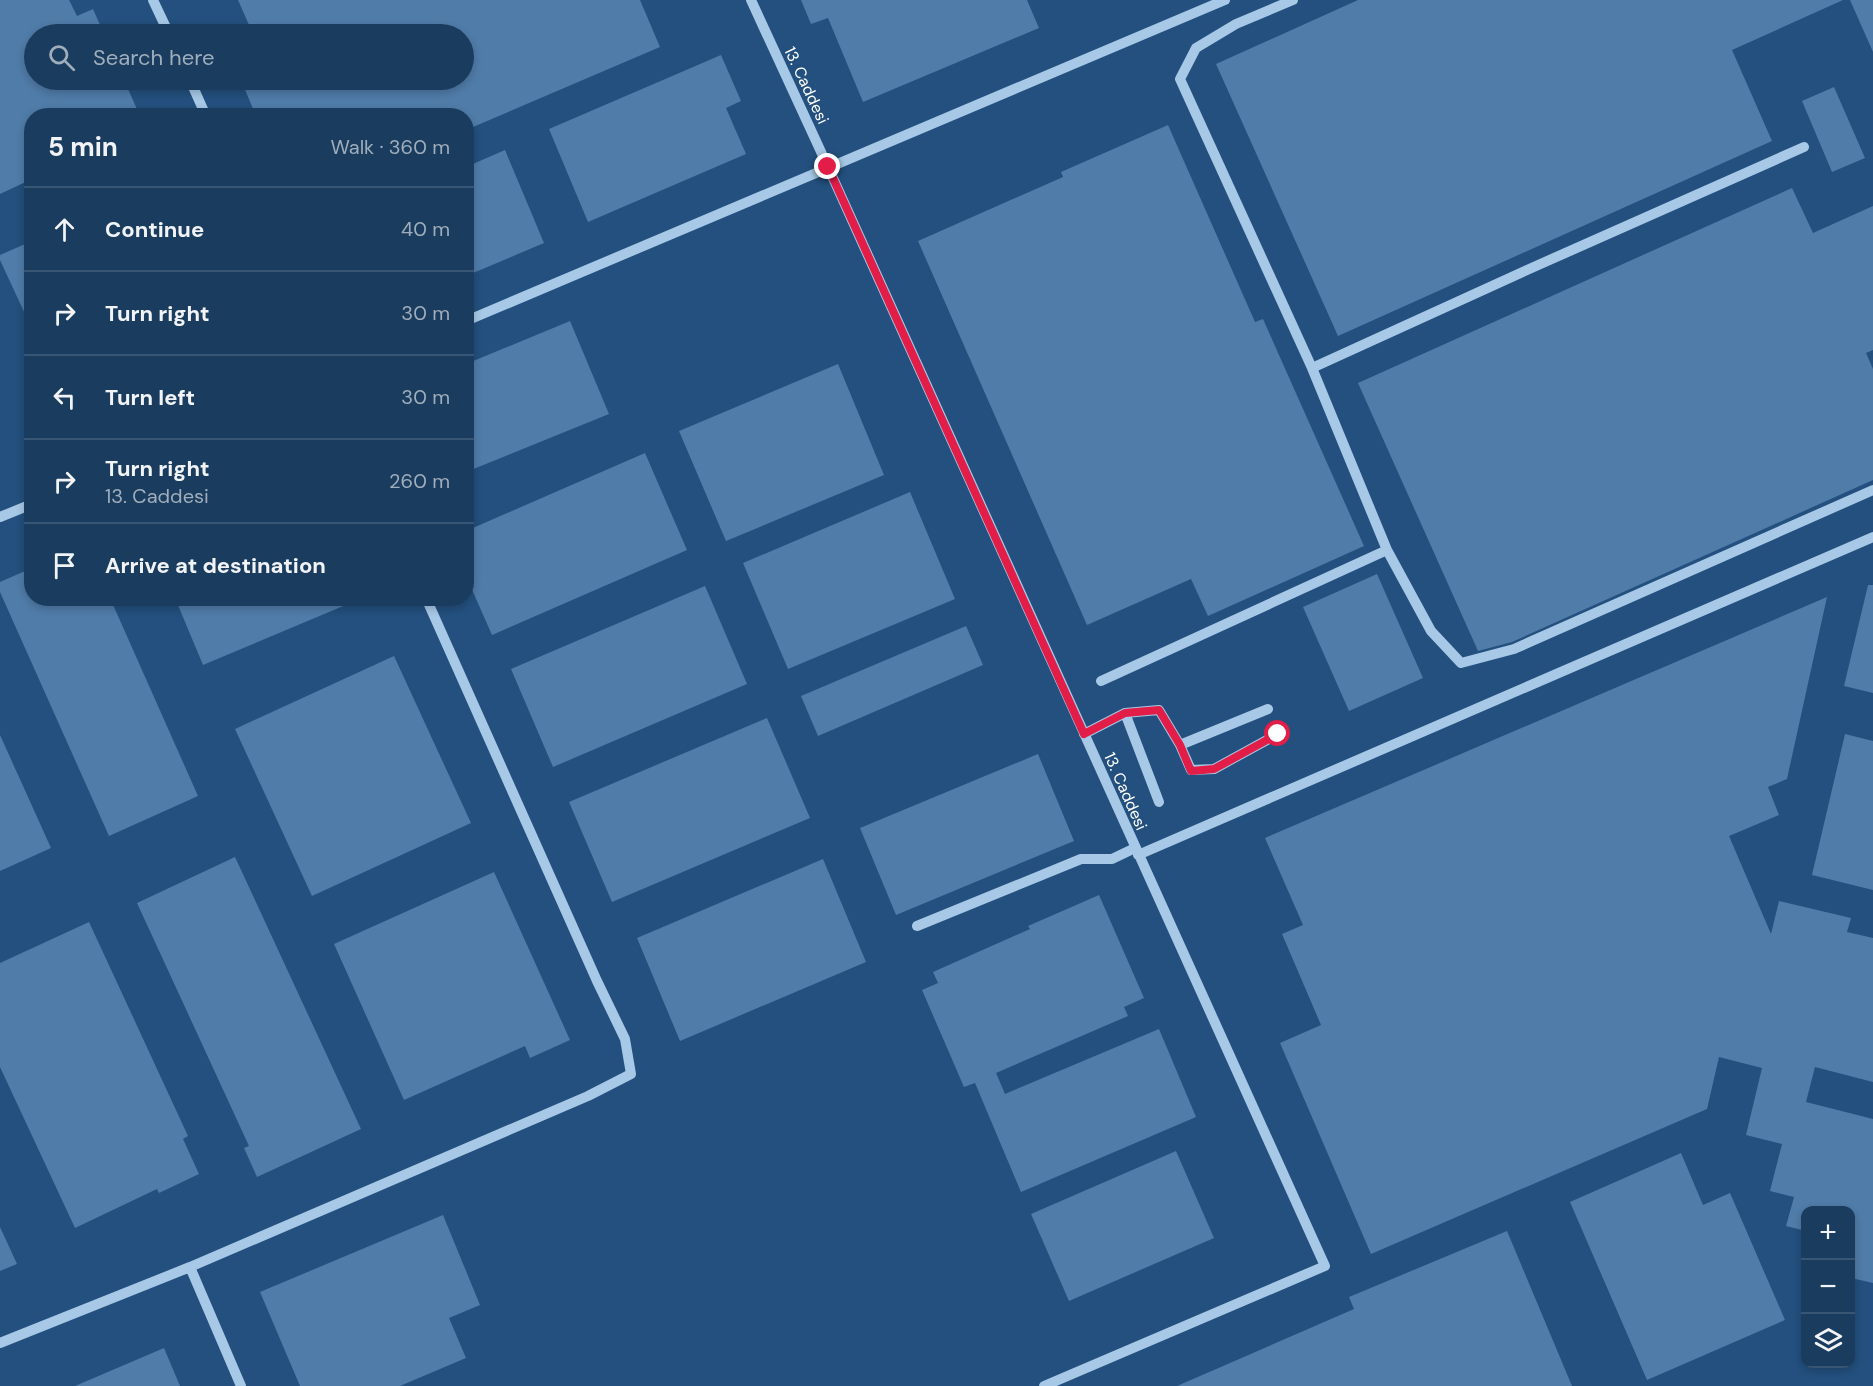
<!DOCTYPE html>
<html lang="en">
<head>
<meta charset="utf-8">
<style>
	body { margin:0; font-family:"DM Sans",sans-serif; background:#234364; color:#f1f3f6 }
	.controls { position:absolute; right:18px; bottom:18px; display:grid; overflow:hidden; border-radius:12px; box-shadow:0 3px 9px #0003 }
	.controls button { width:54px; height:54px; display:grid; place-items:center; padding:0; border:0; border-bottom:2px solid #385673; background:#1a3c5e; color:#f1f3f6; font:30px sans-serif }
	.stop { position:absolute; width:18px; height:18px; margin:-14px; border:4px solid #e11d48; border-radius:50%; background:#fff }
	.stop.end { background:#e11d48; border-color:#fff; box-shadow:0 2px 6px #0008 }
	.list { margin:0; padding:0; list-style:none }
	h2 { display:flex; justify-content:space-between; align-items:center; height:78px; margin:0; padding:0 24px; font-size:26px }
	h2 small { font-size:20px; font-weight:400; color:#9fadbc }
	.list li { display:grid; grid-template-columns:39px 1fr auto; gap:18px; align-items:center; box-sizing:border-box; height:84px; padding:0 24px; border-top:2px solid #385673 }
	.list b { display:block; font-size:22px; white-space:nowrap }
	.list p { margin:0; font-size:20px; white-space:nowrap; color:#9fadbc }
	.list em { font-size:20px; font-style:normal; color:#9fadbc }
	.icon { flex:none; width:33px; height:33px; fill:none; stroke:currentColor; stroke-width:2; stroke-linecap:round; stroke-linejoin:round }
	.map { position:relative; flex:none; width:1873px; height:1386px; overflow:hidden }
	.search { position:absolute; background:#1a3c5e; box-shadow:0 3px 9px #0003; left:24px; top:24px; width:450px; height:66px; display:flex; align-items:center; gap:15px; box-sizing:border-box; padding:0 21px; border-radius:33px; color:#9fadbc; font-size:22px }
	.panel { position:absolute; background:#1a3c5e; box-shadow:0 3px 9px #0003; left:24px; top:108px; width:450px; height:498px; border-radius:24px }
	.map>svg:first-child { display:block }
	.building { fill:#507ca9 }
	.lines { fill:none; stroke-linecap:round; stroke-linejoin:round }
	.minor { stroke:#a7c8e6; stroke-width:10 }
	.route { stroke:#e11d48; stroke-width:8 }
	.labels { text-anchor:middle; stroke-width:5; stroke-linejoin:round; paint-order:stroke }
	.street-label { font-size:16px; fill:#fff; stroke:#23507e }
</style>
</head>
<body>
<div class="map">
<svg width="1873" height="1386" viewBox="0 0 1873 1386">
	<rect width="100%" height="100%" fill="#23507e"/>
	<!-- building -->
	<path class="building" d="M0,0H69L77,16L93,9L104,34H34V80H124L140,116H32V179L0,194Z
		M238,0H640L660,47L466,130V116H256L241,80H464V34H253Z
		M801,0H1027L1039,28L863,102L828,18L811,24Z
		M1358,0H1843L1732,50L1772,141L1338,336L1216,64Z
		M1850,0H1873V52Z
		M721,55L741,101L726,108L746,154L588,222L549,129Z
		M1834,87L1865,158L1832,172L1802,101Z
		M1168,125L1255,322L1263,319L1364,546L1208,616L1191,579L1087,625L918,241L1063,177L1061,172Z
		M505,150L544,243L466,276V167Z
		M1792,188L1813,233L1873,206V350L1866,353L1873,369V480L1512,642L1478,651L1358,383Z
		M32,241V329L0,260V255Z
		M570,321L609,414L466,472V364Z
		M838,364L884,475L726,541L679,431Z
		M645,453L687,550L492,635L466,576V531Z
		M910,492L955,599L788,669L743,563Z
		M32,568V598H110L198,796L109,836L0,592V582Z
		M1377,574L1423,678L1349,711L1303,607Z
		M1868,585H1873V693L1844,686Z
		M705,586L747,684L553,767L511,669Z
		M1827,597L1787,779L1768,787L1779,815L1729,836L1771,934L1779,901L1851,918L1847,932L1873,938V1082L1815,1067L1806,1102L1873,1119V1283L1851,1278V1210H1806V1231L1786,1226L1794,1197L1770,1191L1782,1144L1746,1135L1762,1068L1719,1057L1707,1109L1371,1254L1280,1043L1321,1025L1282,934L1303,925L1265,838Z
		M175,598H360V599L203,665Z
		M966,626L983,665L818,736L801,696Z
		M394,656L471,823L312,896L235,729Z
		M767,718L810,818L612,902L569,802Z
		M1845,734L1873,741V890L1812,875Z
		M0,735L51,848L0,871Z
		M1038,754L1074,841L896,915L860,828Z
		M235,857L361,1129L257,1177L244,1148L249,1146L137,903Z
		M823,859L866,962L680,1041L637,938Z
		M494,872L570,1040L530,1058L525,1046L404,1100L334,944Z
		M1099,895L1144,998L1124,1007L1128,1016L996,1073L1005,1094L1159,1029L1196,1117L1021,1192L975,1083L964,1087L922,990L938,983L933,972L1030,929L1028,926Z
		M89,922L188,1136L183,1139L199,1174L159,1193L157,1189L75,1228L0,1067V963Z
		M1176,1151L1214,1238L1069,1301L1031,1214Z
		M1681,1153L1703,1205L1730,1193L1785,1320L1647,1380L1570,1202Z
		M443,1215L480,1305L449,1318L466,1358L400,1386H300L260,1292Z
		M0,1227L17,1264L0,1271Z
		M1507,1231L1572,1386H1177L1354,1309L1349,1297Z
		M164,1348L180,1386H75Z"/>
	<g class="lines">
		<!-- minor -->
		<path class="minor" d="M153,0L169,34
			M751,0L828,167L1325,1266L1044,1386
			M1293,0L1236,24L1196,48L1180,79L1312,368L1387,550L1431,631L1461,663L1514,649L1873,490
			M190,80L206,116
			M466,321L1225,0
			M1312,368L1527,270L1804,147
			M0,517L32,504
			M1101,681L1387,550
			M1125,713L1159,802
			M1084,734L1125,713L1159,710L1180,745L1191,770L1214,769L1278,734
			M1180,745L1268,709
			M1138,855L1873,537
			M917,926L1081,859H1112L1135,848
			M190,1267L241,1386
			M0,1343L190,1267L588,1096L631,1074L625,1039L597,981L426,598"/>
	</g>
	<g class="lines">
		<!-- route -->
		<path class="route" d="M828,167L1084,734L1125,713L1159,710L1180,745L1191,771L1214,769L1278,734"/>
	</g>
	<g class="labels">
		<!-- street labels -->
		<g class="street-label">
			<text transform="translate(807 85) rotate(65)" y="6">13. Caddesi</text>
			<text transform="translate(1126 791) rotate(66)" y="6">13. Caddesi</text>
		</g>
	</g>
</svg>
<div class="controls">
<button>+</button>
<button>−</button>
<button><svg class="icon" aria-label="layers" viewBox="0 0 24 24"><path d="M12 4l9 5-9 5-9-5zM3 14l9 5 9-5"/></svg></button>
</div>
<div class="stop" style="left:1278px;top:734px"></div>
<div class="stop end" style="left:828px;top:167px"></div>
<div class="search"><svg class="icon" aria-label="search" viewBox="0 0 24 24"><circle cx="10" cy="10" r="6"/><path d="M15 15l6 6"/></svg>Search here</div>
<section class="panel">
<h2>5 min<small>Walk · 360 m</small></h2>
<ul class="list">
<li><svg class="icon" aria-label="ahead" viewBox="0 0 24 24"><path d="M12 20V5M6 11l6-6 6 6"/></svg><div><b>Continue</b></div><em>40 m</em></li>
<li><svg class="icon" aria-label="right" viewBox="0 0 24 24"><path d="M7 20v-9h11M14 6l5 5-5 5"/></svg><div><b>Turn right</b></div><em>30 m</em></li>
<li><svg class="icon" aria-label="left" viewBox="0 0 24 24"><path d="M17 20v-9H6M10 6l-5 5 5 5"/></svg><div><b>Turn left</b></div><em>30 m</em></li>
<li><svg class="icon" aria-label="right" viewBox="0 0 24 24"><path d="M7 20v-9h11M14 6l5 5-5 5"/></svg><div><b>Turn right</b><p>13. Caddesi</p></div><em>260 m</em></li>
<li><svg class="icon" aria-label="arrive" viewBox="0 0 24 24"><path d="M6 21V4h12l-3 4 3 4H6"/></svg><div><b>Arrive at destination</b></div></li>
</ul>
</section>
</div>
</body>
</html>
